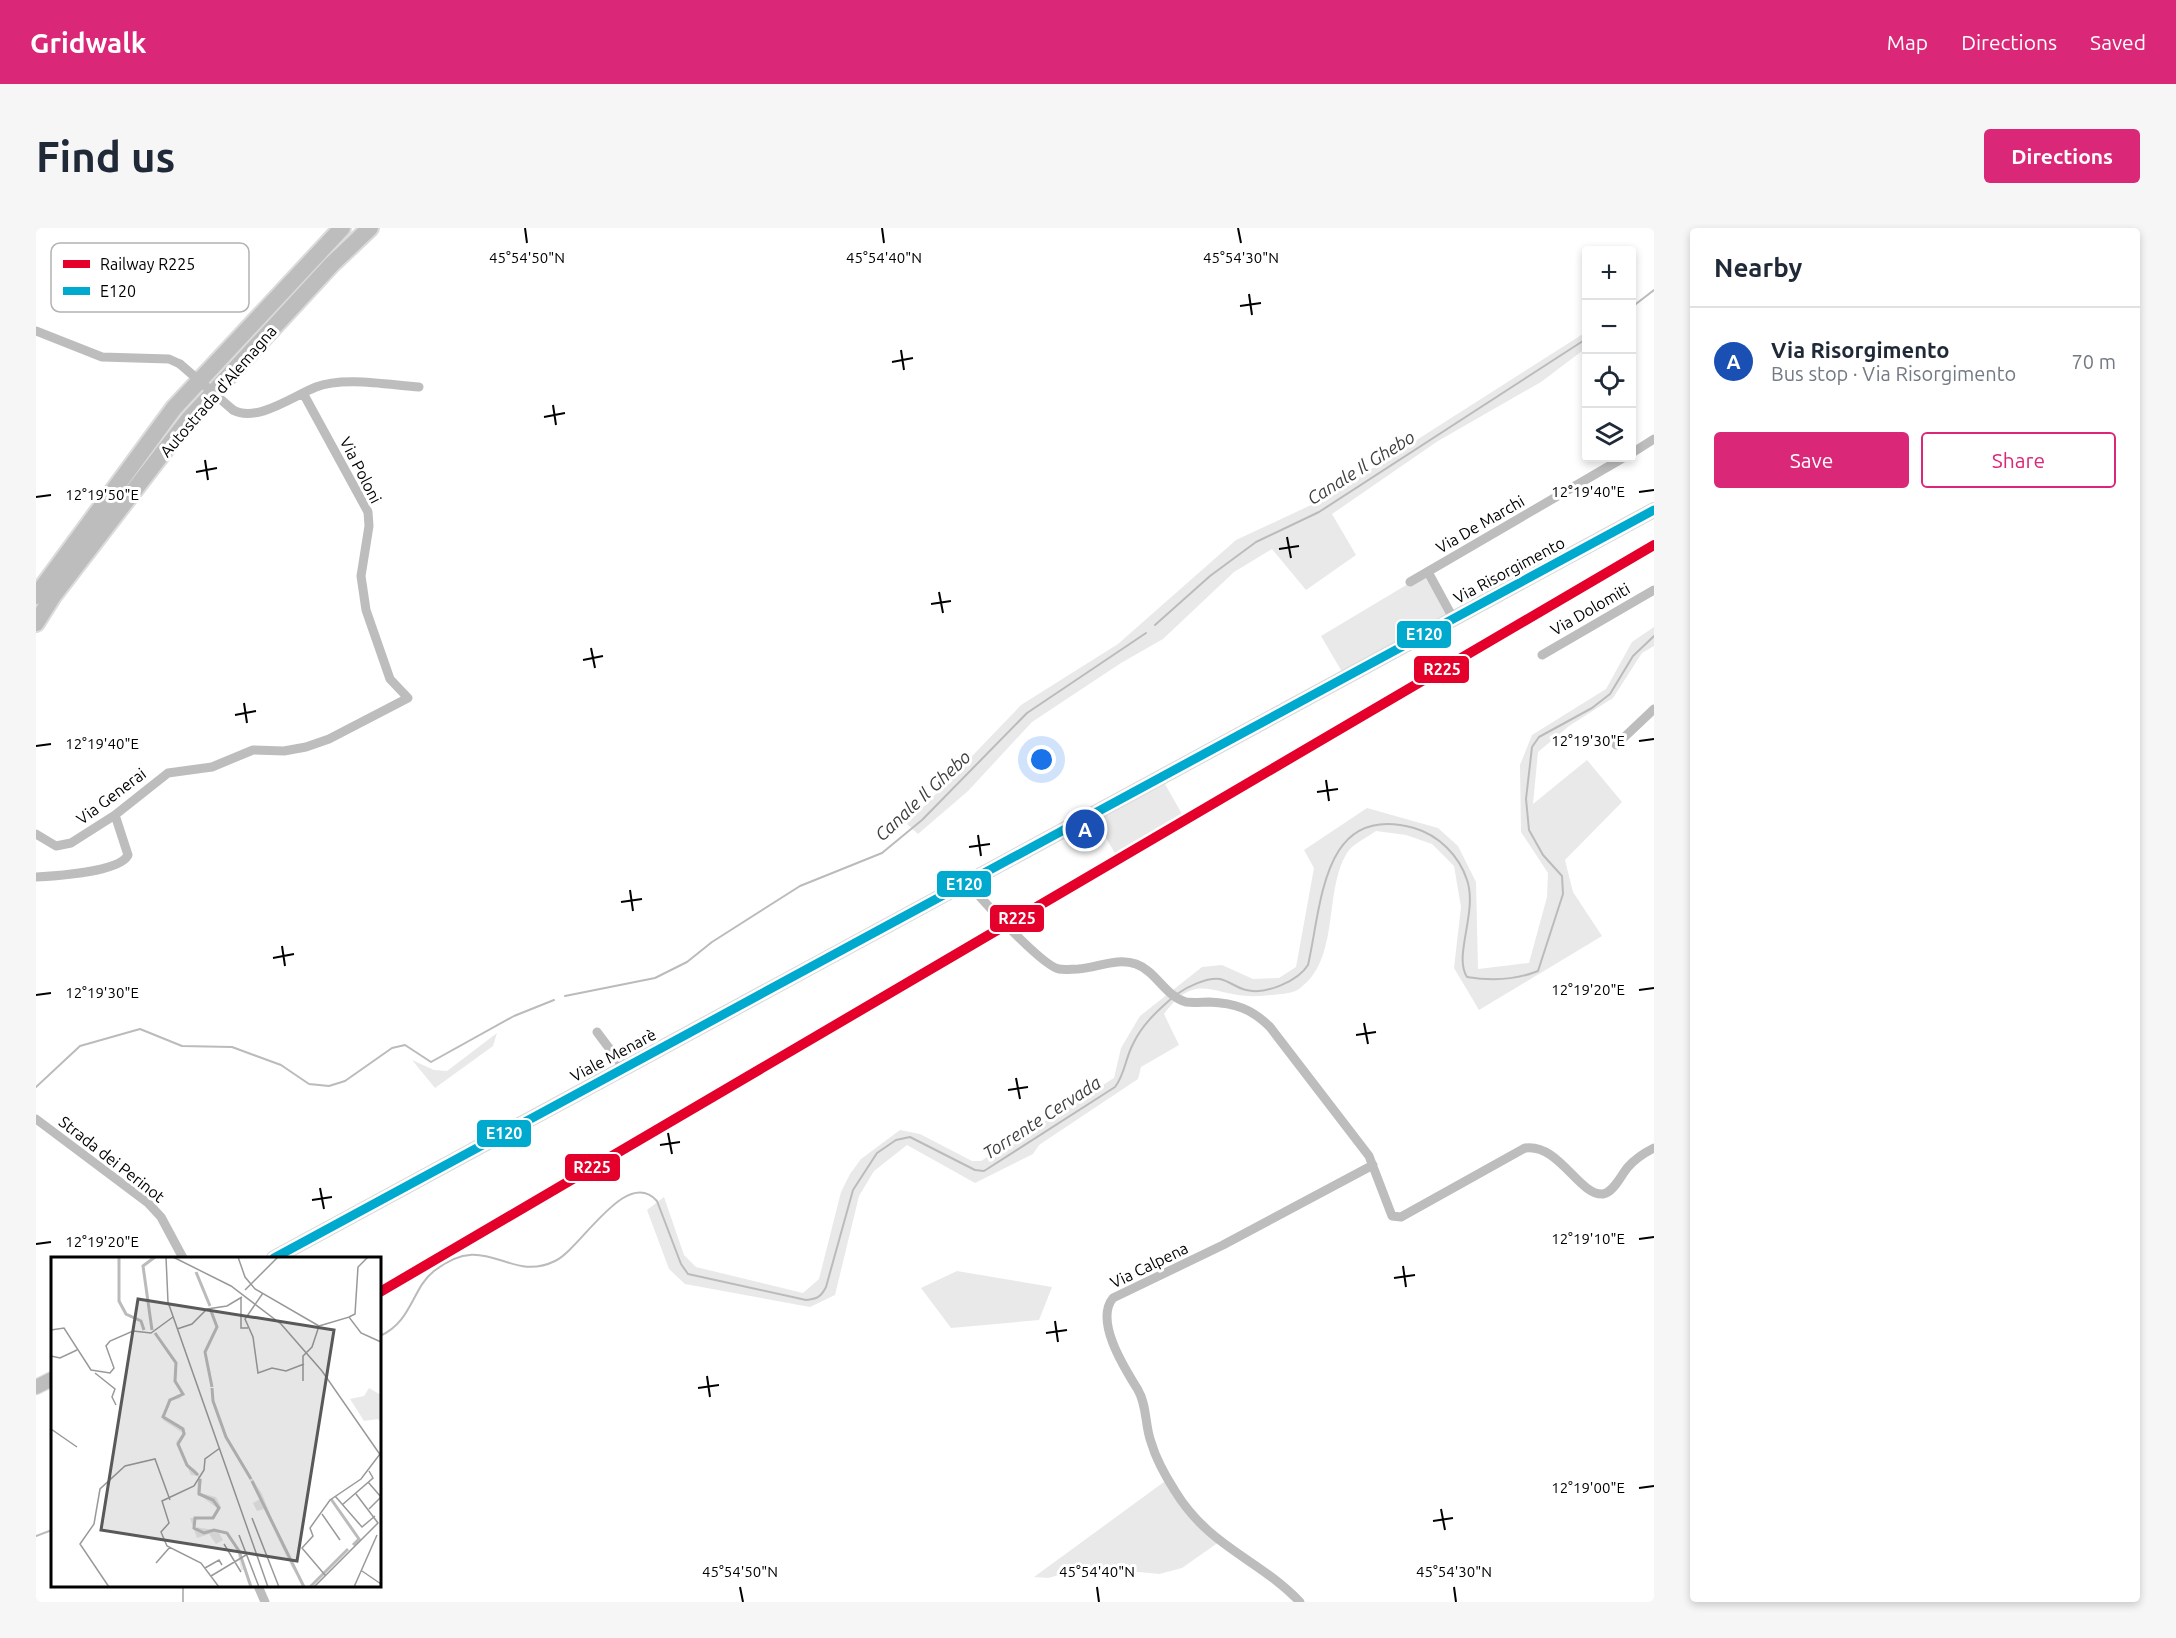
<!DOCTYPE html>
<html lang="en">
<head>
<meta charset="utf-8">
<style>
	body { margin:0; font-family:Ubuntu,sans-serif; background:#f6f6f7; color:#1f2937 }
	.controls { position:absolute; right:18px; top:18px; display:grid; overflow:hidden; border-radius:6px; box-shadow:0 3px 9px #0003 }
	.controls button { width:54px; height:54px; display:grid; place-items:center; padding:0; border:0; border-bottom:2px solid #e0e1e3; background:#fff; color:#1f2937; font:30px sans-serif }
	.you { position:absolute; left:1006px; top:532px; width:21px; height:21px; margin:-15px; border:4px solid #fff; border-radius:50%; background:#1a73e8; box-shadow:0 0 0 9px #1a73e833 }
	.badge { display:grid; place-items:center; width:39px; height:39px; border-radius:50%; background:#db2777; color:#fff; font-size:20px; font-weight:700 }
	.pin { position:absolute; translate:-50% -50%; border:3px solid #fff; box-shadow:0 2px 6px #0006 }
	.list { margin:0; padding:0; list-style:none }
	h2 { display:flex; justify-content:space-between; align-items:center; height:78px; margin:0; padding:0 24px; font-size:26px }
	h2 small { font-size:20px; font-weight:400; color:#747a83 }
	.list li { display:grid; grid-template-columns:39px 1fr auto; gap:18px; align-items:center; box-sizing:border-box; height:108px; padding:0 24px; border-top:2px solid #e0e1e3 }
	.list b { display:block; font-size:22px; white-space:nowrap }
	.list p { margin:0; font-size:20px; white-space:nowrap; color:#747a83 }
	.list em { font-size:20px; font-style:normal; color:#747a83 }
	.actions { display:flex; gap:12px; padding:18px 24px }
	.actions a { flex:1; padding:14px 0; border:2px solid #db2777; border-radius:6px; text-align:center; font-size:21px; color:#db2777 }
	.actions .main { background:#db2777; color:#fff }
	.icon { flex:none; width:33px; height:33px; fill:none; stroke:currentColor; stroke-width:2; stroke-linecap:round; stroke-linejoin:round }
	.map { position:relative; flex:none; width:1618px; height:1374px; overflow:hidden; border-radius:6px }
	header { display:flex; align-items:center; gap:36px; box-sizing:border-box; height:84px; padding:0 30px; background:#db2777; color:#fff }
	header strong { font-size:28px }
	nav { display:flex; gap:33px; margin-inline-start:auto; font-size:21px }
	.intro { display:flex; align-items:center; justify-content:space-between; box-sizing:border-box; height:144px; padding:0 36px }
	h1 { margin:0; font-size:42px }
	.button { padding:15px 27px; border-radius:6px; background:#db2777; color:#fff; font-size:21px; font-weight:700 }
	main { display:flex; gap:36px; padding:0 36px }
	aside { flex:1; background:#fff; border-radius:6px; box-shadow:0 3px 9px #0003 }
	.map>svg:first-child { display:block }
	.green { fill:#e9e9e9 }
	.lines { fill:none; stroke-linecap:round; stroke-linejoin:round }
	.stream { stroke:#bbb; stroke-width:2 }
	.primary-casing { stroke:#dbdbdb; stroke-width:16 }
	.highway-casing { stroke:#dbdbdb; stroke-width:20 }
	.street { stroke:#bdbdbd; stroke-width:9 }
	.primary { stroke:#bdbdbd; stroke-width:14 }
	.highway { stroke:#bdbdbd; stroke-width:16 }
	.street-bridge { stroke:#bdbdbd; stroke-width:9 }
	.bus-1-casing { stroke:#fff; stroke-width:14 }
	.bus-1 { stroke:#00a9ce; stroke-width:9 }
	.rail-1-casing { stroke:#fff; stroke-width:15 }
	.rail-1 { stroke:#e4002b; stroke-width:10 }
	.ticks { fill:none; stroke:#000; stroke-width:2 }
	.labels { text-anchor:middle; stroke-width:6; stroke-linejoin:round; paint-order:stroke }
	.street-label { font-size:16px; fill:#000; stroke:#fff }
	.water-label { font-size:18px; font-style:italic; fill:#3f3f3f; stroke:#fff }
	.inset-river { fill:none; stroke:#bbb; stroke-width:3 }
	.inset-road { fill:none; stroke:#999; stroke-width:1.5 }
	.view { fill:#595959; fill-opacity:0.15; stroke:#595959; stroke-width:3 }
	.inset-edge { fill:none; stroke:#000; stroke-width:3 }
	.key { fill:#fff; stroke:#b2b2b2; stroke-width:1.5 }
	.key-label { font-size:16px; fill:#000 }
	.ticks-label { font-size:15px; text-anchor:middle; fill:#000; stroke:#fff; stroke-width:6; stroke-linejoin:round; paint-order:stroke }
	.line-badge { stroke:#fff; stroke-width:2 }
	.badge-label { font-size:16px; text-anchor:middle; font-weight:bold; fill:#fff }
</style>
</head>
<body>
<header>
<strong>Gridwalk</strong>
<nav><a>Map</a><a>Directions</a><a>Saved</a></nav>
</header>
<div class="intro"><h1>Find us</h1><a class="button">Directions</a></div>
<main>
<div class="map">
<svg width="1618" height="1374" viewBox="0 0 1618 1374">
	<rect width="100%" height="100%" fill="#fff"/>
	<!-- green -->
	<path class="green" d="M1550,104V120L1505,154L1402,213L1296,286L1320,327L1270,362L1236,321L1198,344L1127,411L1085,435L996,494L932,563L882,606L871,596L985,477L1082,416L1200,312L1288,271Z
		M1392,344L1417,390L1309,449L1285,408Z
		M1618,399V418L1606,425L1577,470L1533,498L1502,524L1497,576L1551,532L1586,574L1529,632L1537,664L1566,708L1443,782L1418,740L1425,679L1418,638L1396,616L1370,607L1340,603C1332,609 1316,616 1311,625C1287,664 1305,731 1263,761C1255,766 1245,766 1236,767C1229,767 1221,769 1213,768C1174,766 1159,744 1128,786L1143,817L1105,839L1102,851L1003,917L997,926L939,955L871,917L838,943L823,968L799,1067L774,1079L649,1056L633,1041L611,982L628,969L648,1027L660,1039L767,1065L783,1051L805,964L814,946L825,931L864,902L884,906L936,933H945L1078,850L1085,820L1104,788L1166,739L1186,737L1217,751L1243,750L1260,739L1278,640L1268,622L1331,580L1402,600L1422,618L1440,654L1442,741L1493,735L1511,669L1512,645L1485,604L1484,537L1496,507L1570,461L1596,414Z
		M1125,549L1146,586L1080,627L1056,586Z
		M461,805L457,818L399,860L376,832L398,842L411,843Z
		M921,1043L1016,1059L1003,1092L915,1100L885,1060Z
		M1132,1251L1183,1314L1146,1340L1123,1346L1054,1339L1012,1350L998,1349Z"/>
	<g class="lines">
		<!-- stream -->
		<path class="stream" d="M1596,79L1618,62
			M1119,397L1174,348L1220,314L1283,284L1550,111
			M1141,766C1151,759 1171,749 1184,751C1193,753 1201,760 1210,762C1230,767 1262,753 1272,737C1286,676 1286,574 1378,600C1402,607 1423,627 1431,652C1442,684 1417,728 1431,749C1456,753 1480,752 1502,743L1527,666L1526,648L1507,627L1493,602L1490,571L1496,519L1503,509L1556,480L1574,466L1597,428L1618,408
			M529,768L619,750L651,734L676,714L764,658L846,625L886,592L991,485L1110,405
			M0,859L44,818L104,801L146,818L196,819L245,837L273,856L293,858L309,853L356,820L369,817L395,834L478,788L518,772
			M344,1108C376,1094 376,1060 398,1043C451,1001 472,1056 519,1033C545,1021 590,938 621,973L645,1036L652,1046L770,1072C781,1071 785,1069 790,1059L817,962L841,925L860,912L874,909L939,942L948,943L1079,859C1089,846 1089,831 1097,816C1106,797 1120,784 1136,770
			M0,1308L16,1302
			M147,1358V1374"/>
		<defs>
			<path id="primary" d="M238,1030L1618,282
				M0,1159L16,1151"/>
			<path id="highway" d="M0,368L138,180L306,0
				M0,395L17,368L152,192L296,36L334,0"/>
		</defs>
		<!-- primary casing -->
		<use href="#primary" class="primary-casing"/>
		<!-- highway casing -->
		<use href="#highway" class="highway-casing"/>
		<!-- street -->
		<path class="street" d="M0,103L66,129L133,131L144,136
			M197,182C221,195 257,168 280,159C307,148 354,157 383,159
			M1596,225L1618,211
			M1392,344L1417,390
			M1374,354L1587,230
			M1506,427L1618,362
			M1580,517L1618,481
			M0,606L20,618L35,615L79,587L132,545L176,539L217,522L248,523L270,519L293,511L372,470L354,451L330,382L325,348L333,298L332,284L267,165
			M0,649C19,648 84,644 92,627L79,587
			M932,654C944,670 1006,738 1023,741C1029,742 1036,741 1042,741C1061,740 1081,729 1100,736C1120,743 1129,768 1150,774C1158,775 1166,774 1173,774C1199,775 1216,781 1234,799L1333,928L1356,988L1365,989L1489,920C1523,915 1543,968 1567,966C1578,964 1585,947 1592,939C1599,931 1608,925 1618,920
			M561,804L588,840
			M0,891L112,975L125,989L147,1030
			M222,1358L229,1374
			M1264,1374C1223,1331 1173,1319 1139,1263C1130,1249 1120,1231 1115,1214C1109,1198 1111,1177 1102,1162C1089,1141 1058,1093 1077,1070L1187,1017L1337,937"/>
		<!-- primary -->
		<use href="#primary" class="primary"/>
		<!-- highway -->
		<use href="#highway" class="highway"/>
		<!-- street-bridge -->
		<path class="street-bridge" d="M144,136L197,182"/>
		<defs>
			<path id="bus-1" d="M238,1030L1618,282"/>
		</defs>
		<!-- bus-1 casing -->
		<use href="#bus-1" class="bus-1-casing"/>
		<!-- bus-1 -->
		<use href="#bus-1" class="bus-1"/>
		<defs>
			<path id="rail-1" d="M344,1064L1618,317"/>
		</defs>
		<!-- rail-1 casing -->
		<use href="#rail-1" class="rail-1-casing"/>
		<!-- rail-1 -->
		<use href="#rail-1" class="rail-1"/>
	</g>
	<!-- ticks -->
	<path class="ticks" d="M489,0L491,15M846,0L848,15M1202,0L1205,15M1213,66L1216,87M1204,78L1225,75M865,122L868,142M856,134L877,130M517,177L520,197M508,189L529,185M169,232L172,252M160,244L181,240M1603,264L1618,262M0,269L15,267M1251,309L1255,330M1243,321L1263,318M903,364L907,385M895,376L915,373M555,420L559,440M547,432L567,428M208,475L211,495M199,487L220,483M1603,513L1618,511M0,518L15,516M1290,552L1293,573M1281,564L1302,561M942,607L945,628M933,619L954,616M594,662L597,683M585,674L606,671M246,718L249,738M237,730L258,726M1603,762L1618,760M0,767L15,765M1328,795L1332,816M1320,807L1340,804M980,850L984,871M972,862L992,859M632,905L636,926M624,917L644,914M284,960L288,981M276,972L296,969M1603,1011L1618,1009M0,1016L15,1014M1367,1038L1370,1059M1358,1050L1379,1047M1019,1093L1022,1114M1010,1105L1031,1102M671,1148L674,1169M662,1160L683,1157M1603,1260L1618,1258M1405,1281L1409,1302M1397,1293L1417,1290M704,1359L707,1374M1061,1359L1063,1374M1418,1359L1420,1374"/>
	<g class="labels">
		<!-- street labels -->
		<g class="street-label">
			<text transform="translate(182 163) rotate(-49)" y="6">Autostrada d'Alemagna</text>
			<text transform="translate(325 242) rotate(63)" y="6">Via Poloni</text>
			<text transform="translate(1444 296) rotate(-30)" y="6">Via De Marchi</text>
			<text transform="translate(1473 342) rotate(-28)" y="6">Via Risorgimento</text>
			<text transform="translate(1554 381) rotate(-30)" y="6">Via Dolomiti</text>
			<text transform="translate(75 568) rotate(-37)" y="6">Via Generai</text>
			<text transform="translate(577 827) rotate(-28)" y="6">Viale Menarè</text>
			<text transform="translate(76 931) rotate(38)" y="6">Strada dei Perinot</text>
			<text transform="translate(1113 1037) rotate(-26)" y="6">Via Calpena</text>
		</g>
		<!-- water labels -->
		<g class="water-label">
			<text transform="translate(1325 240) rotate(-32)" y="6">Canale Il Ghebo</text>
			<text transform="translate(887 568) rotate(-43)" y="6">Canale Il Ghebo</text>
			<text transform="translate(1006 890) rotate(-33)" y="6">Torrente Cervada</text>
		</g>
	</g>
	<!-- overview -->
	<g transform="translate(15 1029)">
		<rect width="330" height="330" fill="#fff"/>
		<path d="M318,131L330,138V166L327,162L313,164L299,142L313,139ZM129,138L130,141L120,144L114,159L129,168L135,176L128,187L137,208L145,213L151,223L149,236L165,240L170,250L163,262H145L144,270L177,275L191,299L194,313H190L186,293L174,276L167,274L172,283L165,287L158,277L146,281L139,261H160L166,251L146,236L147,219L140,218L125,185L132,176L112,163L117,142ZM178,184L211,237L236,299L255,330L241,311L213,252L206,254L202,246L209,242Z" fill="#e9e9e9"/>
		<path class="inset-river" d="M68,0V44L75,57L90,64L93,73M145,15L159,49M160,54L166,70L154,95L161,130M101,73L92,9L104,0M104,76L125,106L124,124L132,137L119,143L112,160L132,172L133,177L127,187L136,208L147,218M161,131L162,144L175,180L200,222M149,222L148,237L162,243L168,251L162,261H144L143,271L153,276L163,273L176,276L188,294L200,330M201,224L253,330M280,242L308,282L302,288M259,330L297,292"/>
		<path class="inset-road" d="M115,0L117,45L217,330M122,0L180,29L230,67L271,114L330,199M187,0L194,20L204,32L268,69M194,33L227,0M212,36L194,62L202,80L207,116L221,111L235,114L253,107M190,41V71H197M298,60L304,57L307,10L317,0M268,69L298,60L310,76L330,85M126,72L141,67L156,52L176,49L191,40M0,73L13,71L40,113L59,116L63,111L55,89L59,84L82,74L100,76L122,60M0,99L9,101L26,93M44,116L64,132L61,140L65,148M252,124V99L261,90L268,69M0,172L26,190M317,225L330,240L318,252M284,239L311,270L324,259M291,248L322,221L318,214M271,257L289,283M201,261L228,330M188,278L208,330M173,287L190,315M105,306L119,290M154,311L168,303L171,308M311,314L330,327M274,318L251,291L262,279L259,271L279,243L310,222L329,197M160,319L195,298M58,330L29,287L43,267L49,232L74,209L104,202L119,243M168,330L150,306L116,289L110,275L118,266L111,244L143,229L153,213L154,202L169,191M263,330L327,266L305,237M303,330L326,278"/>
		<path class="view" d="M87,42L283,73L246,304L50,273Z"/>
		<rect width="330" height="330" class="inset-edge"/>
	</g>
	<!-- legend -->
	<rect x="15" y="15" width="198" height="69" rx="9" class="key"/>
	<rect x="27" y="32" width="27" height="8" fill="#e4002b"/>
	<rect x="27" y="59" width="27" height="8" fill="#00a9ce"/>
	<g class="key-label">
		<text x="64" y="42">Railway R225</text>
		<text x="64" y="69">E120</text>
	</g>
	<g class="ticks-label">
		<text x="491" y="35">45°54'50"N</text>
		<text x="848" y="35">45°54'40"N</text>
		<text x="1205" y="35">45°54'30"N</text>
		<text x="1552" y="269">12°19'40"E</text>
		<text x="66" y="272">12°19'50"E</text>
		<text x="1552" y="518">12°19'30"E</text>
		<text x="66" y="521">12°19'40"E</text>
		<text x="1552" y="767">12°19'20"E</text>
		<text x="66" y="770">12°19'30"E</text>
		<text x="1552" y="1016">12°19'10"E</text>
		<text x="66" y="1019">12°19'20"E</text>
		<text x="1552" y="1265">12°19'00"E</text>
		<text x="704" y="1349">45°54'50"N</text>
		<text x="1061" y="1349">45°54'40"N</text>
		<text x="1418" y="1349">45°54'30"N</text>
	</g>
	<g class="line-badge">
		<rect x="1360" y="392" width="56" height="29" rx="6" fill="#00a9ce"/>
		<rect x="1377" y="427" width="57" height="29" rx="6" fill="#e4002b"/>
		<rect x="900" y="642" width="56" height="28" rx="6" fill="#00a9ce"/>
		<rect x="953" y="676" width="56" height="29" rx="6" fill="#e4002b"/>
		<rect x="440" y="891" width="56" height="29" rx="6" fill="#00a9ce"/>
		<rect x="528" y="925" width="57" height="29" rx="6" fill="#e4002b"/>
	</g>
	<g class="badge-label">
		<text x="1388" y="412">E120</text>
		<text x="1406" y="447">R225</text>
		<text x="928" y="662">E120</text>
		<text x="981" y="696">R225</text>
		<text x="468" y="911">E120</text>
		<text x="556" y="945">R225</text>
	</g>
</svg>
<div class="controls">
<button>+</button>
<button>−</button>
<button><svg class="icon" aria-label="locate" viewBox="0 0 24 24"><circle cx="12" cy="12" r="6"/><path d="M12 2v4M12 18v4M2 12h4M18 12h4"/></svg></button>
<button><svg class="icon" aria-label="layers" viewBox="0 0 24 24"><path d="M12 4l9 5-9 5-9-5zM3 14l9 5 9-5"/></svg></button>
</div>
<div class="you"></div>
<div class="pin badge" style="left:1049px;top:601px;background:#1a4fb4">A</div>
</div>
<aside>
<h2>Nearby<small></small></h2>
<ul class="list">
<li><span class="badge" style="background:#1a4fb4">A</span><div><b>Via Risorgimento</b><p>Bus stop · Via Risorgimento</p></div><em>70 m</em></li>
</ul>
<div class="actions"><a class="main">Save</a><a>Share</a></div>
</aside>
</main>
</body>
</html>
